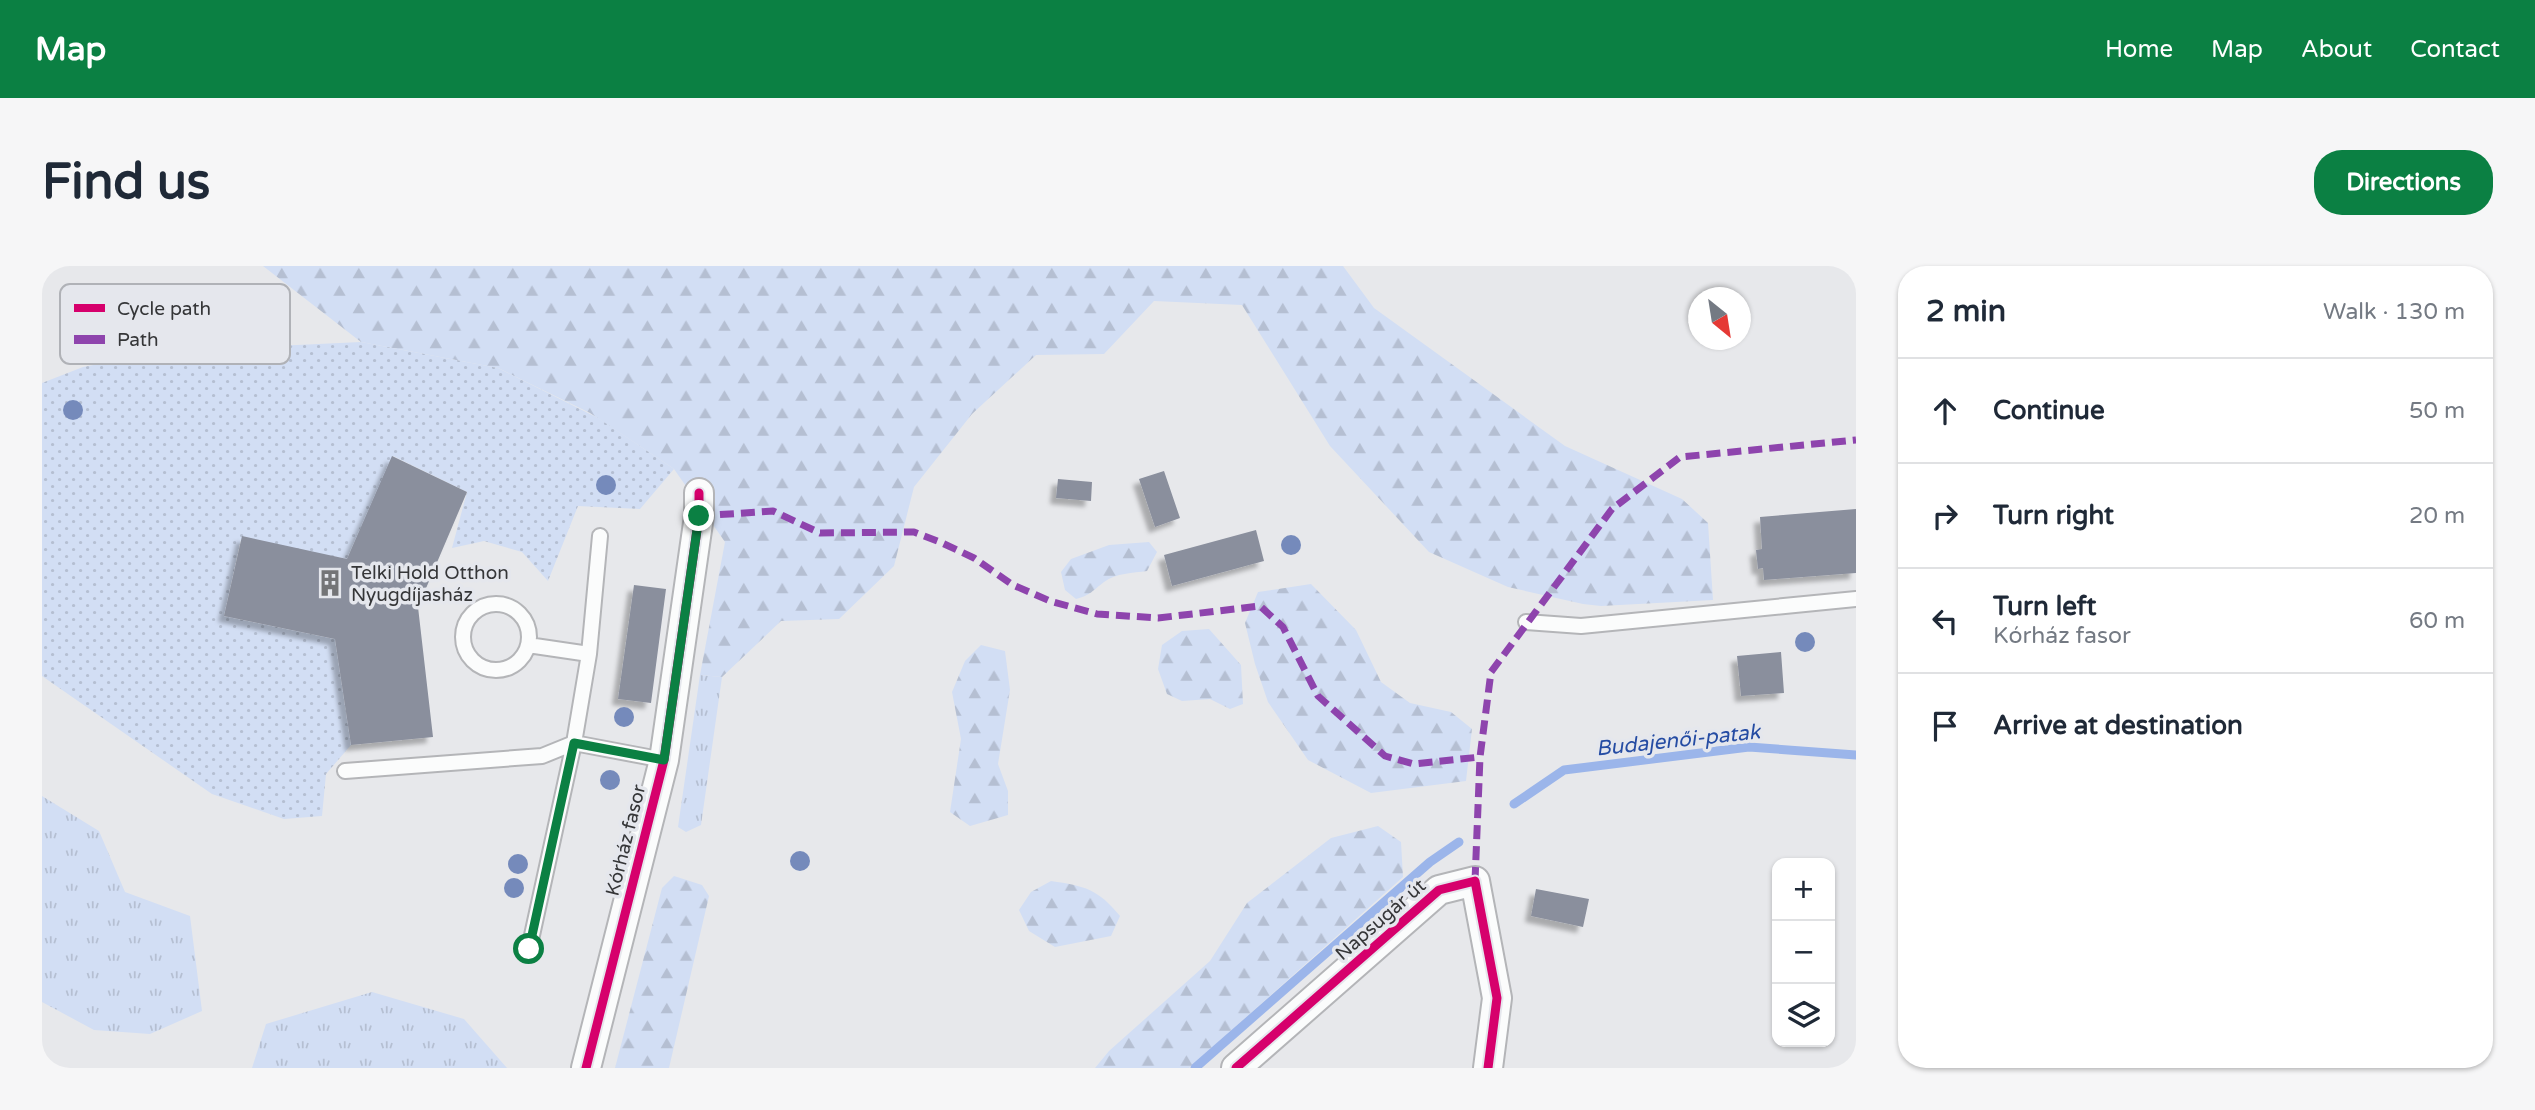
<!DOCTYPE html>
<html lang="en">
<head>
<meta charset="utf-8">
<style>
	body { margin:0; font-family:"Varela Round",sans-serif; background:#f6f6f7; color:#1f2937 }
	.controls { position:absolute; right:21px; bottom:21px; display:grid; overflow:hidden; border-radius:14px; box-shadow:0 2px 5px #0004 }
	.controls button { width:63px; height:63px; display:grid; place-items:center; padding:0; border:0; border-bottom:2px solid #e0e1e3; background:#fff; color:#1f2937; font:35px sans-serif }
	.compass { position:absolute; left:1646px; top:21px; width:63px; height:63px; border-radius:50%; background:#fff; box-shadow:0 2px 5px #0004; rotate:150deg }
	.stop { position:absolute; width:21px; height:21px; margin:-16px; border:5px solid #0b8043; border-radius:50%; background:#fff }
	.stop.end { background:#0b8043; border-color:#fff; box-shadow:0 2px 7px #0008 }
	.list { margin:0; padding:0; list-style:none }
	h2 { display:flex; justify-content:space-between; align-items:center; height:91px; margin:0; padding:0 28px; font-size:30px }
	h2 small { font-size:23px; font-weight:400; color:#747a83 }
	.list li { display:grid; grid-template-columns:46px 1fr auto; gap:21px; align-items:center; box-sizing:border-box; height:105px; padding:0 28px; border-top:2px solid #e0e1e3 }
	.list b { display:block; font-size:26px; white-space:nowrap }
	.list p { margin:0; font-size:23px; white-space:nowrap; color:#747a83 }
	.list em { font-size:23px; font-style:normal; color:#747a83 }
	.icon { flex:none; width:38px; height:38px; fill:none; stroke:currentColor; stroke-width:2; stroke-linecap:round; stroke-linejoin:round }
	.map { position:relative; flex:none; width:1814px; height:802px; overflow:hidden; border-radius:28px }
	header { display:flex; align-items:center; gap:42px; box-sizing:border-box; height:98px; padding:0 35px; background:#0b8043; color:#fff }
	header strong { font-size:33px }
	nav { display:flex; gap:38px; margin-inline-start:auto; font-size:24px }
	.intro { display:flex; align-items:center; justify-content:space-between; box-sizing:border-box; height:168px; padding:0 42px }
	h1 { margin:0; font-size:49px }
	.button { padding:18px 32px; border-radius:28px; background:#0b8043; color:#fff; font-size:24px; font-weight:700 }
	main { display:flex; gap:42px; padding:0 42px }
	aside { flex:1; background:#fff; border-radius:28px; box-shadow:0 2px 5px #0004 }
	.map>svg:first-child { display:block }
	.grass { fill:url(#grass-tufts) }
	.forest { fill:url(#forest-firs) }
	.park { fill:url(#park-dots) }
	.lines { fill:none; stroke-linecap:round; stroke-linejoin:round }
	.stream { stroke:#9bb5ea; stroke-width:9 }
	.building { fill:#8a8f9d; filter:url(#shadow) }
	.service-casing { stroke:#b4b5b8; stroke-width:18 }
	.minor-casing { stroke:#b4b5b8; stroke-width:32 }
	.service { stroke:#fbfcfc; stroke-width:14 }
	.minor { stroke:#fbfcfc; stroke-width:28 }
	.quiet { stroke:#8e44ad; stroke-width:7; stroke-dasharray:14 7; stroke-linecap:butt }
	.cycleway-casing { stroke:#e5e7ed; stroke-width:13 }
	.cycleway { stroke:#d6006c; stroke-width:9 }
	.tree { fill:#758abb }
	.route { stroke:#0b8043; stroke-width:9 }
	.labels { text-anchor:middle; stroke-width:7; stroke-linejoin:round; paint-order:stroke }
	.poi-label { font-size:19px; fill:#353638; stroke:#e5e7ed; text-anchor:start }
	.street-label { font-size:19px; fill:#353638; stroke:#e5e7ed }
	.water-label { font-size:21px; font-style:italic; fill:#254ca3; stroke:#e5e7ed }
	.key { fill:#e5e7ed; stroke:#b0b2b7; stroke-width:2 }
	.key-label { font-size:19px; fill:#353638 }
</style>
</head>
<body>
<header>
<strong>Map</strong>
<nav><a>Home</a><a>Map</a><a>About</a><a>Contact</a></nav>
</header>
<div class="intro"><h1>Find us</h1><a class="button">Directions</a></div>
<main>
<div class="map">
<svg width="1814" height="802" viewBox="0 0 1814 802">
	<defs>
		<pattern id="grass-tufts" width="24" height="20" patternUnits="userSpaceOnUse" patternTransform="scale(1.75)"><rect width="24" height="20" fill="#d2def4"/><path d="M3 7l-1-3M5 7V3M7 7l1-3M15 17l-1-3M17 17v-4M19 17l1-3" fill="none" stroke="#b5bfd2"/></pattern>
		<pattern id="forest-firs" width="22" height="20" patternUnits="userSpaceOnUse" patternTransform="scale(1.75)"><rect width="22" height="20" fill="#d2def4"/><path d="M5 1l3.5 6h-7zM16 11l3.5 6h-7z" fill="#b5bfd2"/></pattern>
		<pattern id="park-dots" width="8" height="8" patternUnits="userSpaceOnUse" patternTransform="scale(1.75)"><rect width="8" height="8" fill="#d2def4"/><path d="M2 2h.1M6 6h.1" fill="none" stroke="#b5bfd2" stroke-width="1.8" stroke-linecap="round"/></pattern>
		<filter id="shadow"><feDropShadow dx="-6" dy="6" stdDeviation="2" flood-color="#0004"/></filter>
	</defs>
	<rect width="100%" height="100%" fill="#e7e8eb"/>
	<!-- grass -->
	<path class="grass" d="M658,409L680,411L659,559L644,566L636,561Z
		M0,530L57,565L83,626L148,650L160,745L108,768L52,764L0,736Z
		M330,726L422,753L465,802H210L224,758Z"/>
	<!-- forest -->
	<path class="forest" d="M221,0H1301L1332,42L1523,180L1640,233L1666,257L1671,334L1559,340L1541,338L1466,321L1387,286L1288,180L1200,39L1112,35L1062,88L994,89L930,148L872,221L852,300L797,353L739,355L680,411L658,409L683,276L632,203L548,147L456,102L319,76Z
		M1107,276L1115,286L1105,305C1091,307 1074,307 1062,316C1050,325 1049,329 1034,333L1023,324L1019,306L1029,293L1067,279Z
		M1269,318L1314,364L1339,416L1368,437L1409,446L1430,463L1424,515L1329,527L1266,494L1226,436L1213,398L1203,357L1216,326Z
		M1167,363L1199,399L1201,438L1188,443L1168,433L1140,435L1125,428L1116,403L1120,379L1140,365Z
		M939,379L963,385L968,424L956,498L966,525V549L928,560L908,546L919,473L910,426L923,395Z
		M1336,560L1359,576L1361,611L1147,802H1053L1067,785L1168,695L1205,637L1289,572Z
		M632,610L660,619L667,630L627,802H573L620,622Z
		M1009,615C1043,620 1056,623 1078,650L1069,670L1013,681L987,665L977,644L989,626Z"/>
	<!-- park -->
	<path class="park" d="M319,76L456,102L556,152L632,203L598,243L536,240L506,315L480,286L442,275L410,282L425,226L351,190L305,293L199,273L182,350L293,373L309,479L284,508L280,550L242,553L170,528L0,410V117L41,101L124,85Z"/>
	<g class="lines">
		<!-- stream -->
		<path class="stream" d="M1472,538L1522,504L1707,481L1814,489
			M1153,802L1388,596L1417,576"/>
	</g>
	<!-- building -->
	<path class="building" d="M350,190L425,226L376,341L391,471L309,479L293,373L182,350L200,270L305,293Z
		M1122,205L1138,252L1113,261L1097,213Z
		M1016,213L1050,216L1049,235L1014,232Z
		M1814,243V307L1722,314L1721,302L1716,303L1714,284L1720,283L1718,251Z
		M1214,264L1222,295L1130,320L1122,289Z
		M592,319L624,323L609,437L576,433Z
		M1739,386L1742,427L1699,430L1695,390Z
		M1494,623L1547,633L1541,661L1489,650Z"/>
	<g class="lines">
		<defs>
			<path id="service" d="M421 371a33 33 0 1 1 66 0a33 33 0 1 1-66 0Z
				M1484,356L1539,360L1814,333
				M486,379L547,388
				M303,505L500,490L532,477L622,494
				M487,683L532,477L547,388L558,270"/>
			<path id="minor" d="M544,802L622,494L657,250V227
				M1194,802L1397,624L1433,615L1455,732L1446,802"/>
		</defs>
		<!-- service casing -->
		<use href="#service" class="service-casing"/>
		<!-- minor casing -->
		<use href="#minor" class="minor-casing"/>
		<!-- service -->
		<use href="#service" class="service"/>
		<!-- minor -->
		<use href="#minor" class="minor"/>
		<!-- quiet -->
		<path class="quiet" d="M657,250L731,245L778,267L872,266L898,276L932,292L971,319L1008,335L1055,348L1116,352L1218,340L1241,361L1276,430L1343,490L1372,498L1438,491
			M1433,615L1438,491L1449,406L1570,243L1638,191L1814,174"/>
		<defs>
			<path id="cycleway" d="M544,802L622,494L657,250V227
				M1194,802L1397,624L1433,615L1455,732L1446,802"/>
		</defs>
		<!-- cycleway casing -->
		<use href="#cycleway" class="cycleway-casing"/>
		<!-- cycleway -->
		<use href="#cycleway" class="cycleway"/>
	</g>
	<!-- trees -->
	<g class="tree">
		<circle cx="31" cy="144" r="10"/>
		<circle cx="564" cy="219" r="10"/>
		<circle cx="1249" cy="279" r="10"/>
		<circle cx="1763" cy="376" r="10"/>
		<circle cx="582" cy="451" r="10"/>
		<circle cx="568" cy="514" r="10"/>
		<circle cx="758" cy="595" r="10"/>
		<circle cx="476" cy="598" r="10"/>
		<circle cx="472" cy="622" r="10"/>
	</g>
	<g class="lines">
		<!-- route -->
		<path class="route" d="M487,683L532,477L622,494L657,250"/>
	</g>
	<!-- icons -->
	<defs>
		<symbol id="building-bare" viewBox="-9 -9 18 18"><path d="M-4-6H4V6H1V3H-1V6H-4ZM-2.5-4.3h1.7v1.8h-1.7ZM.8-4.3h1.7v1.8H.8ZM-2.5-1h1.7V.8h-1.7ZM.8-1h1.7V.8H.8Z" fill="#737477" stroke="#e5e7ed" stroke-width="2.5" paint-order="stroke"/></symbol>
	</defs>
	<g fill-rule="evenodd">
		<use href="#building-bare" x="269" y="298" width="38" height="38"/>
	</g>
	<g class="labels">
		<!-- poi labels -->
		<g class="poi-label">
			<text x="309" y="313">Telki Hold Otthon<tspan x="309" dy="22">Nyugdíjasház</tspan></text>
		</g>
		<!-- street labels -->
		<g class="street-label">
			<text transform="translate(583 574) rotate(-76)" y="7">Kórház fasor</text>
			<text transform="translate(1338 653) rotate(-41)" y="7">Napsugár út</text>
		</g>
		<!-- water labels -->
		<g class="water-label">
			<text transform="translate(1636 474) rotate(-6)" y="7">Budajenői-patak</text>
		</g>
	</g>
	<!-- legend -->
	<rect x="18" y="18" width="230" height="80" rx="10" class="key"/>
	<rect x="32" y="38" width="31" height="8" fill="#d6006c"/>
	<rect x="32" y="69" width="31" height="9" fill="#8e44ad"/>
	<g class="key-label">
		<text x="75" y="49">Cycle path</text>
		<text x="75" y="80">Path</text>
	</g>
</svg>
<div class="controls">
<button>+</button>
<button>−</button>
<button><svg class="icon" aria-label="layers" viewBox="0 0 24 24"><path d="M12 4l9 5-9 5-9-5zM3 14l9 5 9-5"/></svg></button>
</div>
<svg class="compass" viewBox="-18 -18 36 36"><path d="M0-13l5 13h-10z" fill="#e53935"/><path d="M0 13l5-13h-10z" fill="#747a83"/></svg>
<div class="stop" style="left:487px;top:683px"></div>
<div class="stop end" style="left:657px;top:250px"></div>
</div>
<aside>
<h2>2 min<small>Walk · 130 m</small></h2>
<ul class="list">
<li><svg class="icon" aria-label="ahead" viewBox="0 0 24 24"><path d="M12 20V5M6 11l6-6 6 6"/></svg><div><b>Continue</b></div><em>50 m</em></li>
<li><svg class="icon" aria-label="right" viewBox="0 0 24 24"><path d="M7 20v-9h11M14 6l5 5-5 5"/></svg><div><b>Turn right</b></div><em>20 m</em></li>
<li><svg class="icon" aria-label="left" viewBox="0 0 24 24"><path d="M17 20v-9H6M10 6l-5 5 5 5"/></svg><div><b>Turn left</b><p>Kórház fasor</p></div><em>60 m</em></li>
<li><svg class="icon" aria-label="arrive" viewBox="0 0 24 24"><path d="M6 21V4h12l-3 4 3 4H6"/></svg><div><b>Arrive at destination</b></div></li>
</ul>
</aside>
</main>
</body>
</html>
